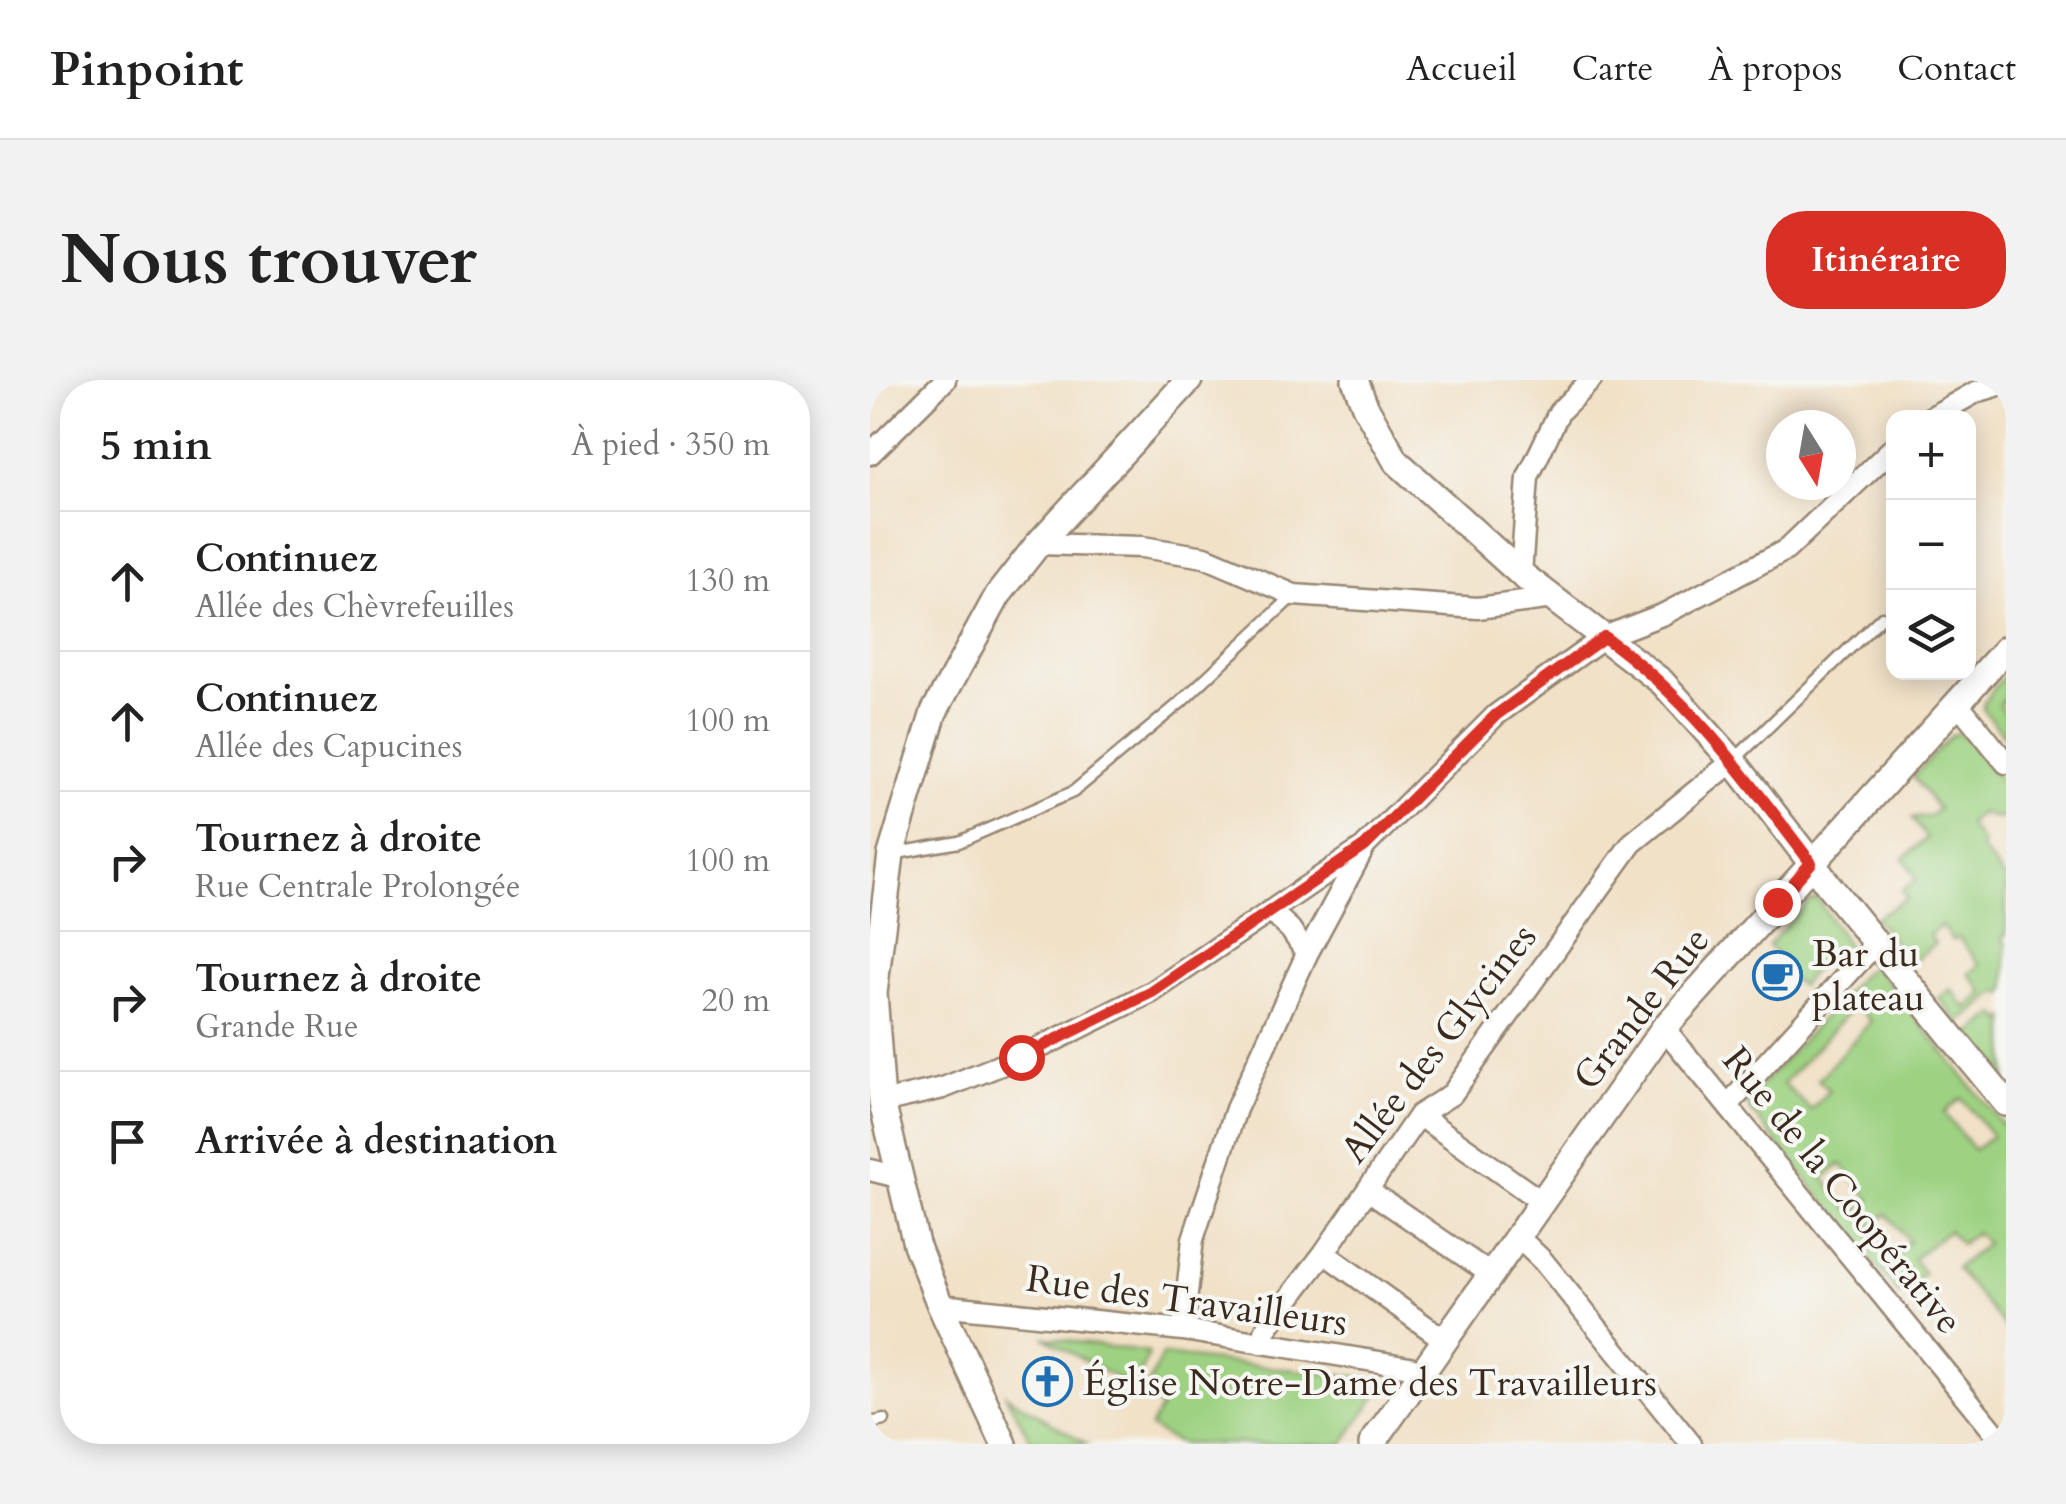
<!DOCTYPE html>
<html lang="fr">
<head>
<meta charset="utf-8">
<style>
	body { margin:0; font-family:Cardo,serif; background:#f2f2f2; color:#222 }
	.controls { position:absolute; right:30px; top:30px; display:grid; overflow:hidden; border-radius:20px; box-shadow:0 5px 25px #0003 }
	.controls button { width:90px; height:90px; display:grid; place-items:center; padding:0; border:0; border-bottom:2px solid #e0e0e0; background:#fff; color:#222; font:50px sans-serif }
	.compass { position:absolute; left:896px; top:30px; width:90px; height:90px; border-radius:50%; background:#fff; box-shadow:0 5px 25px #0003; rotate:169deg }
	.stop { position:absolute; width:30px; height:30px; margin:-22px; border:8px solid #d93025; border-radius:50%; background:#fff }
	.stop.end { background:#d93025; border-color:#fff; box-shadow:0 2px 10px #0008 }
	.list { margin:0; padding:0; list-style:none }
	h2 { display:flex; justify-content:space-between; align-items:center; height:130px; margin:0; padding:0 40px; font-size:42px }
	h2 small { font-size:32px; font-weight:400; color:#767676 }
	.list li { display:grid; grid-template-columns:65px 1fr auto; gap:30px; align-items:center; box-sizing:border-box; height:140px; padding:0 40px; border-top:2px solid #e0e0e0 }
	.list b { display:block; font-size:38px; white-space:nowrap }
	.list p { margin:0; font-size:32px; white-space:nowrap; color:#767676 }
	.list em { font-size:32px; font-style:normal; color:#767676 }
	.icon { flex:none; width:55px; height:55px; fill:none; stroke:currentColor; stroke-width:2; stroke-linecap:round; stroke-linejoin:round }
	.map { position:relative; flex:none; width:1136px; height:1064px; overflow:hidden; border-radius:40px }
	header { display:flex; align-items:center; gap:60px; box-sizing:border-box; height:140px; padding:0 50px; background:#fff; border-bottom:2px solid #e0e0e0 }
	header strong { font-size:48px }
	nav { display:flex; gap:55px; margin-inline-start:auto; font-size:35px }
	.intro { display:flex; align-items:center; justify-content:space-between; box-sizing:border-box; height:240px; padding:0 60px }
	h1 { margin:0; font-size:70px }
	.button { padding:25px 45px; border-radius:40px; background:#d93025; color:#fff; font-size:35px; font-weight:700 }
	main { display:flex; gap:60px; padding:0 60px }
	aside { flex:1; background:#fff; border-radius:40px; box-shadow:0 5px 25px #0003 }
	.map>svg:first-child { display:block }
	.green { fill:#9ed282; stroke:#6c7e50; stroke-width:2.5; fill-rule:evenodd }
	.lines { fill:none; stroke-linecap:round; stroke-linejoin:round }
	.service-casing { stroke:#968672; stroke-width:15 }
	.minor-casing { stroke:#968672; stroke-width:25 }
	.tertiary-casing { stroke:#968672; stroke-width:30 }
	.service { stroke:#fff; stroke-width:10 }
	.minor { stroke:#fff; stroke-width:20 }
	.tertiary { stroke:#fff; stroke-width:25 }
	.route { stroke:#d93025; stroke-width:12 }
	.labels { text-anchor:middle; stroke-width:8; stroke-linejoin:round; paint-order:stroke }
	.poi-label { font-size:38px; fill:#3b2a1e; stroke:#f6f6f2; text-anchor:start }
	.street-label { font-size:38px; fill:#3b2a1e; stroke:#f6f6f2 }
</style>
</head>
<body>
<header>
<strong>Pinpoint</strong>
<nav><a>Accueil</a><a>Carte</a><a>À propos</a><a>Contact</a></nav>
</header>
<div class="intro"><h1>Nous trouver</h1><a class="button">Itinéraire</a></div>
<main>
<aside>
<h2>5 min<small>À pied · 350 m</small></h2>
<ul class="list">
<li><svg class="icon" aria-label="ahead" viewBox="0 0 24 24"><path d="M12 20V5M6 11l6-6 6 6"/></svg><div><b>Continuez</b><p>Allée des Chèvrefeuilles</p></div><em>130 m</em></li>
<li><svg class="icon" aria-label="ahead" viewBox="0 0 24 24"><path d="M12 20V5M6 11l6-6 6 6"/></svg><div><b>Continuez</b><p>Allée des Capucines</p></div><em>100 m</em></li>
<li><svg class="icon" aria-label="right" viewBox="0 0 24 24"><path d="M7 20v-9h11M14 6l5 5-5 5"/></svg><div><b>Tournez à droite</b><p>Rue Centrale Prolongée</p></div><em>100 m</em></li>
<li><svg class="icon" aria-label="right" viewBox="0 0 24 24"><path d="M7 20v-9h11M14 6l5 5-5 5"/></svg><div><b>Tournez à droite</b><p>Grande Rue</p></div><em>20 m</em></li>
<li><svg class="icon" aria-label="arrive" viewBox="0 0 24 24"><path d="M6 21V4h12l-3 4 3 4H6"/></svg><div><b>Arrivée à destination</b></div></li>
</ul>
</aside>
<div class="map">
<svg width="1136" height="1064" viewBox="0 0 1136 1064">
	<rect width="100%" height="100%" fill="#f6f6f2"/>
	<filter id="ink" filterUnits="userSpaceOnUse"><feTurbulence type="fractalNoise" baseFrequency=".01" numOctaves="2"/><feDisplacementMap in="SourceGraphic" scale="20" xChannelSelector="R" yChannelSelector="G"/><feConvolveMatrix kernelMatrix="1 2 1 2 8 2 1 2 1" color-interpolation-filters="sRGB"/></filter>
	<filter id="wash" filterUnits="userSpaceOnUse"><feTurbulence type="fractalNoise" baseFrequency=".0048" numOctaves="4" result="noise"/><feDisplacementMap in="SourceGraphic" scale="40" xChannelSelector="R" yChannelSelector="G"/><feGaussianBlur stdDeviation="2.25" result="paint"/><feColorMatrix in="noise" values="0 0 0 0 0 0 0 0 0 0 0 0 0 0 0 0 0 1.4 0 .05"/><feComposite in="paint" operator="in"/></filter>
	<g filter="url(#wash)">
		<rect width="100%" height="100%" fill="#f1e1c7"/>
		<!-- green -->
		<path class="green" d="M1136,293V318L1129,325L1136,334V358L1113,329V323Z
			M1087,353L1095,357L1136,407V436L1128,439L1111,433L1098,444L1113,464L1110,467L1136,500V554L1132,558L1136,563V611L1133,614L1129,611L1089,643L1069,618L1081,609L1096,628L1114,613L1099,594L1110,585L1088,557L1083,561L1071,546L1059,555L1065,563L1041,583L1004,538L1037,518L1032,511L1047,499L1034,478L1057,458L1042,439L1060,436L1068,429L1043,397L1081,356Z
			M947,518L981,572L954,579L930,606L902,581L907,574L898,566L939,521Z
			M1005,587L1136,749V949L1086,888L1116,864L1106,852L1091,864L1078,850L1043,879L1054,894L1029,914L878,727V720L995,591ZM985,625L1001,641L948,700L959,710L941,730L913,704ZM1091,718L1122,756L1104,770L1074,733ZM971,784L1001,820L984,834L954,798ZM1017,834L1039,861L1020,877L998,850Z
			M1126,634L1132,641L1136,638V699L1100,655Z
			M174,957L279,973L265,1009Z
			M292,975L517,1000L473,1064H309L280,1047L291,1027L273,1017Z
			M136,1015L217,1064H163Z"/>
	</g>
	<g filter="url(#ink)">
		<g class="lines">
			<defs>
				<path id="service" d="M863,381L1012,237
					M22,474L89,462L203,412L310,323L423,216
					M0,1043L14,1040"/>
				<path id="minor" d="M1060,38L1106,12L1136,3
					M0,74L75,0
					M168,164L272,167L335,177L424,215L608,228L683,218
					M651,194L658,97L689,32L721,0
					M1087,322L1136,383
					M400,531L420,549L437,574
					M794,648L1134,1064
					M12,722L73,708L151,677L282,612L493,468
					M859,724L1006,563
					M549,735L672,822
					M0,790L28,797
					M498,810L622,895
					M648,857L673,881L821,1064
					M454,873L576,961
					M70,925L313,950L540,987L553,993
					M313,950L323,859L366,729L437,574L495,466L626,335L734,257L794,234L916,170L1024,67
					M391,963L396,949L454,873L549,735L582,714L762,463L863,381"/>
				<path id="tertiary" d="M485,0L495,26L526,81L651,194L792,302L863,381L960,507L1136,723
					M134,1064L70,925L46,864L12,722L4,613L21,474L64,332L128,215L168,164L319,0
					M502,1064L794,648L1136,269"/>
			</defs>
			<!-- service casing -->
			<use href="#service" class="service-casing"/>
			<!-- minor casing -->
			<use href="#minor" class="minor-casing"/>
			<!-- tertiary casing -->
			<use href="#tertiary" class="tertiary-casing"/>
			<!-- service -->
			<use href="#service" class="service"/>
			<!-- minor -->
			<use href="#minor" class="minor"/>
			<!-- tertiary -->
			<use href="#tertiary" class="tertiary"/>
		</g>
	</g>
	<g class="lines" filter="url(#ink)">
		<!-- route -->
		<path class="route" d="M151,677L282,612L495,466L626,335L734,257C819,317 879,401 941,483L907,522"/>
	</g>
	<!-- icons -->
	<defs>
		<symbol id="cafe-ring" viewBox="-11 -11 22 22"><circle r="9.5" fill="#f6f6f2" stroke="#1f6fb2" stroke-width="1.5"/><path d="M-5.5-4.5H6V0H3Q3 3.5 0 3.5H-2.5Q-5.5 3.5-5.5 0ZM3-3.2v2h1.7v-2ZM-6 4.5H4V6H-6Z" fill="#1f6fb2"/></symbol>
		<symbol id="church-ring" viewBox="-11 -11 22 22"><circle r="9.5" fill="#f6f6f2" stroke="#1f6fb2" stroke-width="1.5"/><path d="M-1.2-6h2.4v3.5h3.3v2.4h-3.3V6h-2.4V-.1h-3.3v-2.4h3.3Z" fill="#1f6fb2"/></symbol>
	</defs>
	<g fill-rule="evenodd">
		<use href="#cafe-ring" x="880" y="568" width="55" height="55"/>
		<use href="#church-ring" x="150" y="974" width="55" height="55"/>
	</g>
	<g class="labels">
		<!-- poi labels -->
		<g class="poi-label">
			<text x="942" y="586">Bar du<tspan x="942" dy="44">plateau</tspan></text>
			<text x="213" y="1015">Église Notre-Dame des Travailleurs</text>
		</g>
		<!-- street labels -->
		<g class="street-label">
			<text transform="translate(771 628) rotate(-52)" y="13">Grande Rue</text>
			<text transform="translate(568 663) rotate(-52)" y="13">Allée des Glycines</text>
			<text transform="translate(973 810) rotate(51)" y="13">Rue de la Coopérative</text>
			<text transform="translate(317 920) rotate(8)" y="13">Rue des Travailleurs</text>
		</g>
	</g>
</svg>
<div class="controls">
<button>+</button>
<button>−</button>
<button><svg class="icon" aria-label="layers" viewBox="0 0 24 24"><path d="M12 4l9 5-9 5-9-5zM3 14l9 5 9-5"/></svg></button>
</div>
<svg class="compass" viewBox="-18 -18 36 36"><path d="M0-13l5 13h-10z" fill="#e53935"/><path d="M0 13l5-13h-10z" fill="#767676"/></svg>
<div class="stop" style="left:151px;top:677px"></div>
<div class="stop end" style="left:907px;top:522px"></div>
</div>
</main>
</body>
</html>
